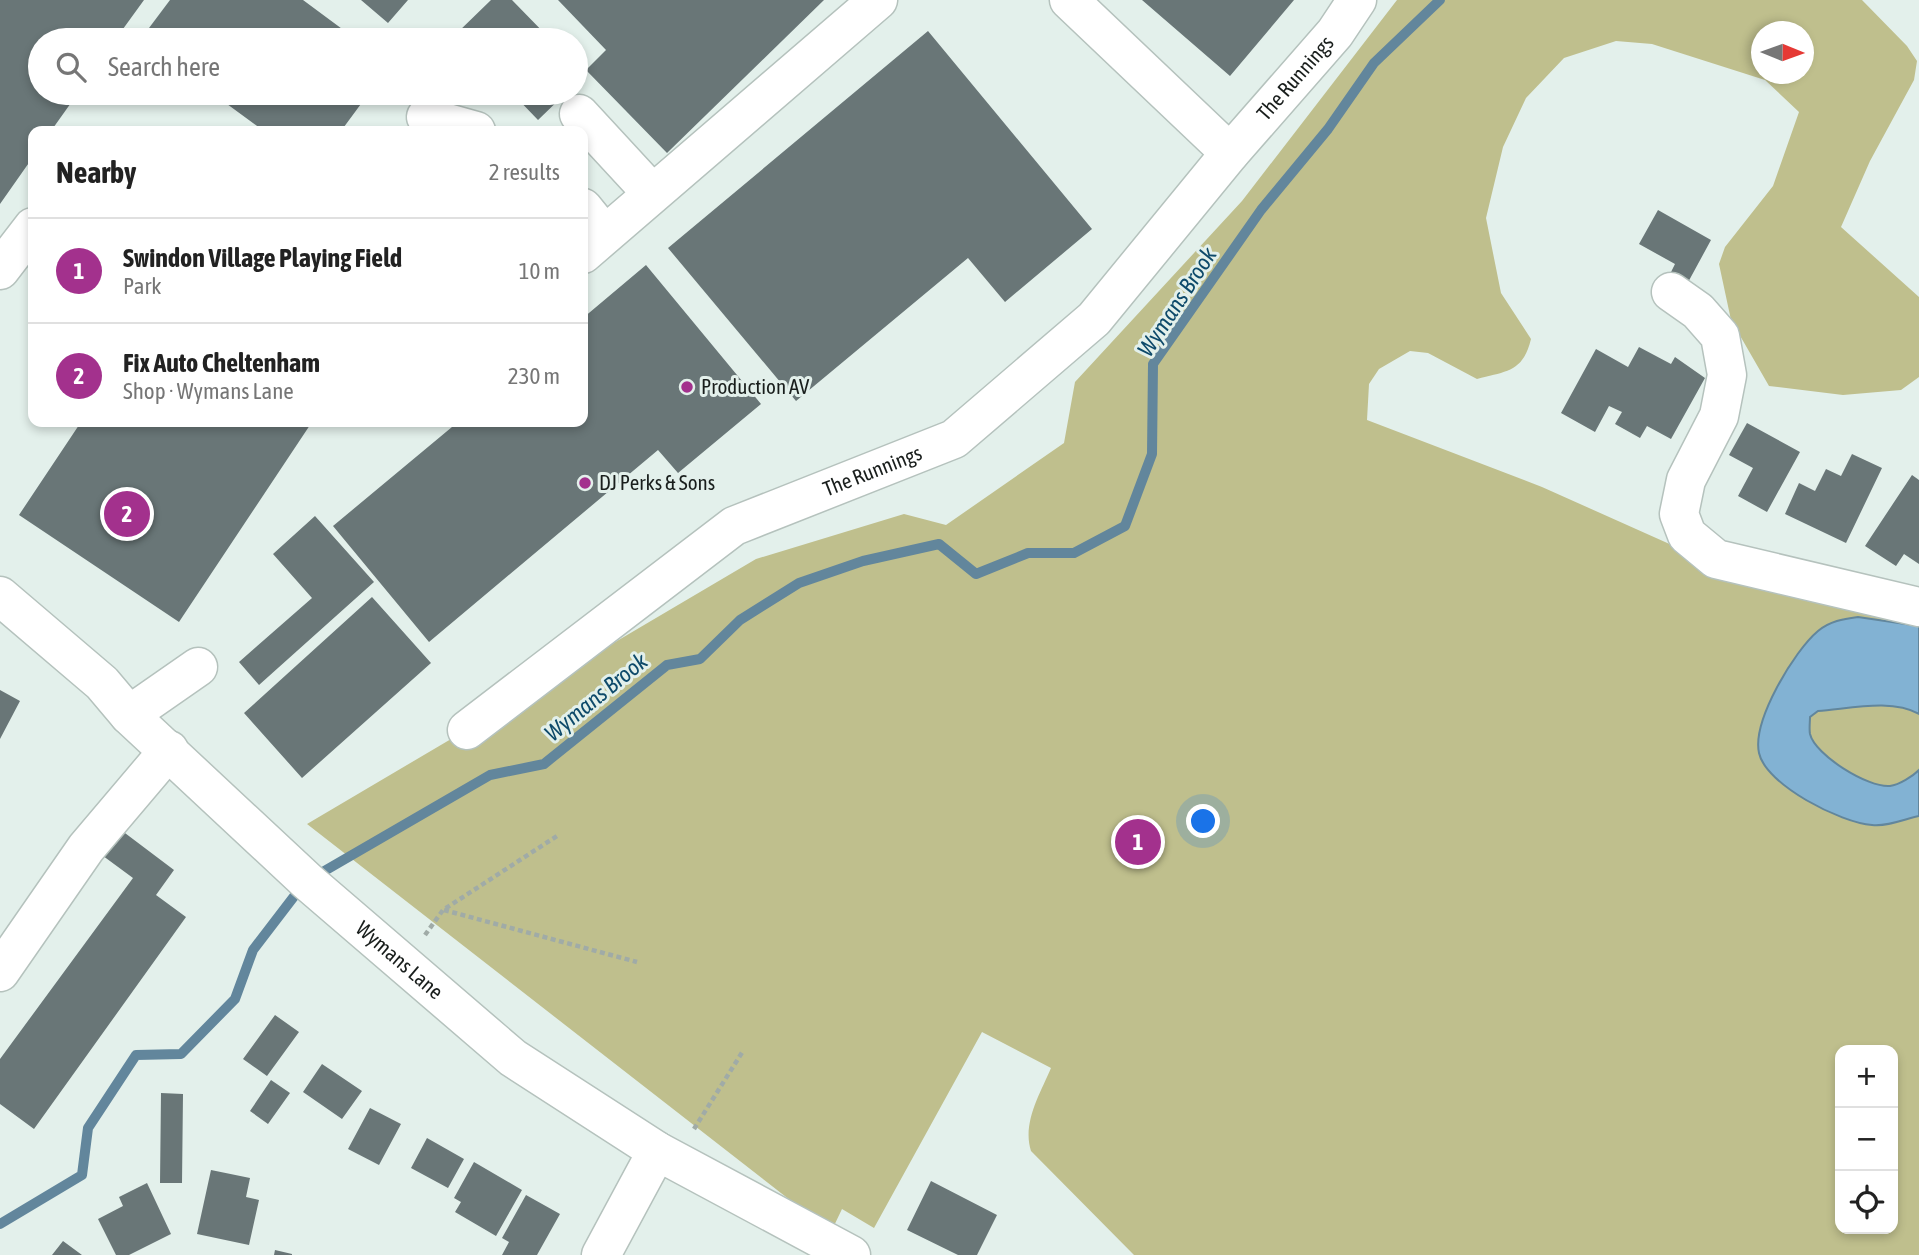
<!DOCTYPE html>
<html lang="en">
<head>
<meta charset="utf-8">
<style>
	body { margin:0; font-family:"Asap Condensed",sans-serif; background:#f2f2f2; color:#222 }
	.controls { position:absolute; right:21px; bottom:21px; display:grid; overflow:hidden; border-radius:14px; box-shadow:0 4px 10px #0003 }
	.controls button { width:63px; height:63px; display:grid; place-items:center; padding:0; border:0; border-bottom:2px solid #e0e0e0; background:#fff; color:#222; font:35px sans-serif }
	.compass { position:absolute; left:1751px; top:21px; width:63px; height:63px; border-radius:50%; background:#fff; box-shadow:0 4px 10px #0003; rotate:91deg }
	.you { position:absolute; left:1204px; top:822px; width:24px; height:24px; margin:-18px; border:5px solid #fff; border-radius:50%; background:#1a73e8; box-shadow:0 0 0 10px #1a73e833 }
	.badge { display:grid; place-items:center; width:46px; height:46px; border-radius:50%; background:#a3318d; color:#fff; font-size:23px; font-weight:700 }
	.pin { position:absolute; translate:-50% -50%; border:4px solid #fff; box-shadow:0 2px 7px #0006 }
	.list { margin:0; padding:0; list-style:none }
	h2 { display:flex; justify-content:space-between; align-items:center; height:91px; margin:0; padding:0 28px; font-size:30px }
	h2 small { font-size:23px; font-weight:400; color:#767676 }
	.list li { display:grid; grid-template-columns:46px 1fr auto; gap:21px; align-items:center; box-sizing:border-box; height:105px; padding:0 28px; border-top:2px solid #e0e0e0 }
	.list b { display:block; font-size:26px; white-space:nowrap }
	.list p { margin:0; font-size:23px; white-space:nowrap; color:#767676 }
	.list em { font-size:23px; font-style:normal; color:#767676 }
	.icon { flex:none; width:38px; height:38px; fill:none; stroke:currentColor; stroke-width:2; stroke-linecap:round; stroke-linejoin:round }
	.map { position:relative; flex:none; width:1919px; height:1255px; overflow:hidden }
	.search { position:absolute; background:#fff; box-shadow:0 4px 10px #0003; left:28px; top:28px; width:560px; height:77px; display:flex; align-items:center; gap:18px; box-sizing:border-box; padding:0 24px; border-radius:38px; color:#767676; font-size:26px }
	.panel { position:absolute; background:#fff; box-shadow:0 4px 10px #0003; left:28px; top:126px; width:560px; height:301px; border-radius:14px }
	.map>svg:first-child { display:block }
	.green { fill:#bfbf8d; fill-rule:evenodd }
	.water { fill:#82b2d3; stroke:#62869c; stroke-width:2 }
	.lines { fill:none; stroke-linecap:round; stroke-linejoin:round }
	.stream { stroke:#62869c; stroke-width:10 }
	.building { fill:#697677 }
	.minor-casing { stroke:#b5c2bd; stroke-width:41 }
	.path { stroke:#a0aba7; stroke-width:4.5; stroke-dasharray:5 3.5; stroke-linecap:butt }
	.minor { stroke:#fff; stroke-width:38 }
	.poi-dot { fill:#a3318d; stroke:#e3f0eb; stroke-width:2.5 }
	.labels { text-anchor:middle; stroke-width:6; stroke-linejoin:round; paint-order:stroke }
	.street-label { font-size:21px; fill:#191e1c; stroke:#e3f0eb }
	.poi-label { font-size:21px; fill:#191e1c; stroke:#e3f0eb; text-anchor:start }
	.water-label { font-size:23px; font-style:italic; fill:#0e4a6a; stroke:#e3f0eb }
</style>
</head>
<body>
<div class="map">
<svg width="1919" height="1255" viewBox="0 0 1919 1255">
	<rect width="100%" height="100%" fill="#e3f0eb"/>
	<!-- green -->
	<path class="green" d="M1397,0H1862L1907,46L1917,61L1914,80L1870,161L1841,227L1919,297V377L1901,390L1843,395L1769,386L1731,320L1719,264L1725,247L1773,186L1799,112L1765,80L1652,44L1616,41L1564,58L1526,98L1503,147L1486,218L1501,293L1531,339C1523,372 1507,371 1477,379L1428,353L1410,351L1379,369L1369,384L1367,420L1542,487L1674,546L1751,588L1758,570L1919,607V1255H1134L1031,1151C1022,1123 1040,1094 1051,1068L982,1032L874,1228L842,1209L831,1232L307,824L756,559L904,514L946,525L1064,443L1075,382L1242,201ZM1762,32H1804V74H1762ZM1840,1050H1893V1229H1840Z"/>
	<!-- water -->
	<path class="water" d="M1858,617L1919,626V714C1892,698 1848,709 1818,711L1810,717C1810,722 1809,729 1810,734C1815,755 1868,788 1890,786C1899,785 1913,776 1919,770V816C1905,819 1887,827 1872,825C1841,823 1766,785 1759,753C1752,721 1794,651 1818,631C1830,621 1843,619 1858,617Z"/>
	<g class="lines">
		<!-- stream -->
		<path class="stream" d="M314,877L490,775L544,764L667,665L700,659L740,620L799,583L863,561L939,544L976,574L1028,553H1074L1125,526L1152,454L1153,364L1261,210L1328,129L1374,63L1440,0
			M0,1224L82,1175L88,1128L136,1055L181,1054L235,999L253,950L302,886"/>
	</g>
	<!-- building -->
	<path class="building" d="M0,0H144L115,40H40V93H78L51,131H33V157L0,204Z
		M170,0H303L357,40H140Z
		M361,0H408L388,23Z
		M491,0H512L551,40H461L456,34Z
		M558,0H824L667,153L586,70L606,50Z
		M1142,0H1294L1230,76Z
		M928,31L1092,229L1005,302L968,258L796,401L668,248Z
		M576,66L585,75L576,83Z
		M212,93H369L341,131H264Z
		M512,93H566L538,120Z
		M1658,210L1711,240L1686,286L1669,276L1675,264L1639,244Z
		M646,265L761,404L678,473L658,450L429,642L333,526L458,422H583V318Z
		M1639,347L1671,364L1675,357L1705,378L1671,439L1647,426L1640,438L1615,424L1622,412L1609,406L1595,432L1561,413L1596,349L1628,367Z
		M81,422H312L179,622L19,515Z
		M1747,423L1800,452L1767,512L1738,496L1753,468L1729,455Z
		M1852,454L1882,468L1846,543L1785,514L1799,483L1815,491L1826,469L1841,476Z
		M1912,475L1919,480V564L1904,554L1896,566L1865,546Z
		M315,516L374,582L259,685L239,662L312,598L273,554Z
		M372,597L431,663L302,778L244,713Z
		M0,690L20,701L0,739Z
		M113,824L174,870L156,895L186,917L34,1129L0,1104V1059L133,878L95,850Z
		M275,1015L299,1032L267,1076L243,1059Z
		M322,1064L362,1091L342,1119L303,1092Z
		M271,1080L290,1093L268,1124L250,1111Z
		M161,1093L183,1094L182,1183H160Z
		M370,1108L401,1124L379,1165L348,1149Z
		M427,1138L464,1159L448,1188L411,1168Z
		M474,1162L522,1190L496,1236L455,1212L461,1202L454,1198Z
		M211,1170L250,1178L246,1197L259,1200L249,1245L197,1234Z
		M931,1181L997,1215L977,1255H958L907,1230Z
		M147,1183L171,1234L129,1255H116L98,1219L123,1206L119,1197Z
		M526,1195L560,1214L537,1255H502L509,1242L502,1238Z
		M63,1241L82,1255H52Z
		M275,1250L292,1254V1255H274Z"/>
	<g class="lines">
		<defs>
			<g id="minor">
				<path d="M1069,0L1230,153"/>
				<path d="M579,114L651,192"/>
				<path d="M426,117L476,131"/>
				<path d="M583,208L604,234"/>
				<path d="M583,254L878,0"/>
				<path d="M0,270L33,227"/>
				<path d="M1671,292L1698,311L1720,336L1727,375L1719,416L1686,480L1679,514L1687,535L1716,559L1919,607"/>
				<path id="s1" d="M0,596L102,683L129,715L307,881L513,1058L657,1151L851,1255"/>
				<path d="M129,715L198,667"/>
				<path id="s2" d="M467,730L734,526L954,439L1094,319L1230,153L1335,33L1357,0"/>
				<path d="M0,972L86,848L169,750"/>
				<path d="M601,1255L657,1151"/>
			</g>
		</defs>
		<!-- minor casing -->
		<use href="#minor" class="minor-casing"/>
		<!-- path -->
		<path class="path" d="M444,910L637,962
			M425,935L443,910L557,836
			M694,1129L743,1051"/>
		<!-- minor -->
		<use href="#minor" class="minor"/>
	</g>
	<!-- markers -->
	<g class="poi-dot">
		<circle cx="687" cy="387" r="7"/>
		<circle cx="585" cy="483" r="7"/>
	</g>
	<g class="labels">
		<!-- street labels -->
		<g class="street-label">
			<text dy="7" stroke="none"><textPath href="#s2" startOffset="1071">The Runnings</textPath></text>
			<text dy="7" stroke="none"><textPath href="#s2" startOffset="485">The Runnings</textPath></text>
			<text dy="7" stroke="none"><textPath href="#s1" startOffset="541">Wymans Lane</textPath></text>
		</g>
		<!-- poi labels -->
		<g class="poi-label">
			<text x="701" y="394">Production AV</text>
			<text x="599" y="490">DJ Perks &amp; Sons</text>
		</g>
		<!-- water labels -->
		<g class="water-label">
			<text transform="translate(1177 302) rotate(-57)" y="8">Wymans Brook</text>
			<text transform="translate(596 697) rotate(-39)" y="8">Wymans Brook</text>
		</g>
	</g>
</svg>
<div class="controls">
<button>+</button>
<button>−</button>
<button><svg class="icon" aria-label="locate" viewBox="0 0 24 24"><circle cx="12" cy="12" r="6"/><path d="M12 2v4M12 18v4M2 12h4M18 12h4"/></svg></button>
</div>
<svg class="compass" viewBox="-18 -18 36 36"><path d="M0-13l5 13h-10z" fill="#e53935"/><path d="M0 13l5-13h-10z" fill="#767676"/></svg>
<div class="you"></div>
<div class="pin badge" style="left:1138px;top:842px">1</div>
<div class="pin badge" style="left:127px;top:514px">2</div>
<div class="search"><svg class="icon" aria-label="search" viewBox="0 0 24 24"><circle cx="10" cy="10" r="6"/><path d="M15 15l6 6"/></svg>Search here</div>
<section class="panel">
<h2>Nearby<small>2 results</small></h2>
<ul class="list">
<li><span class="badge">1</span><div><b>Swindon Village Playing Field</b><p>Park</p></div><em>10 m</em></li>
<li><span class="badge">2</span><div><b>Fix Auto Cheltenham</b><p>Shop · Wymans Lane</p></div><em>230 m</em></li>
</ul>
</section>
</div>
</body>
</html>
